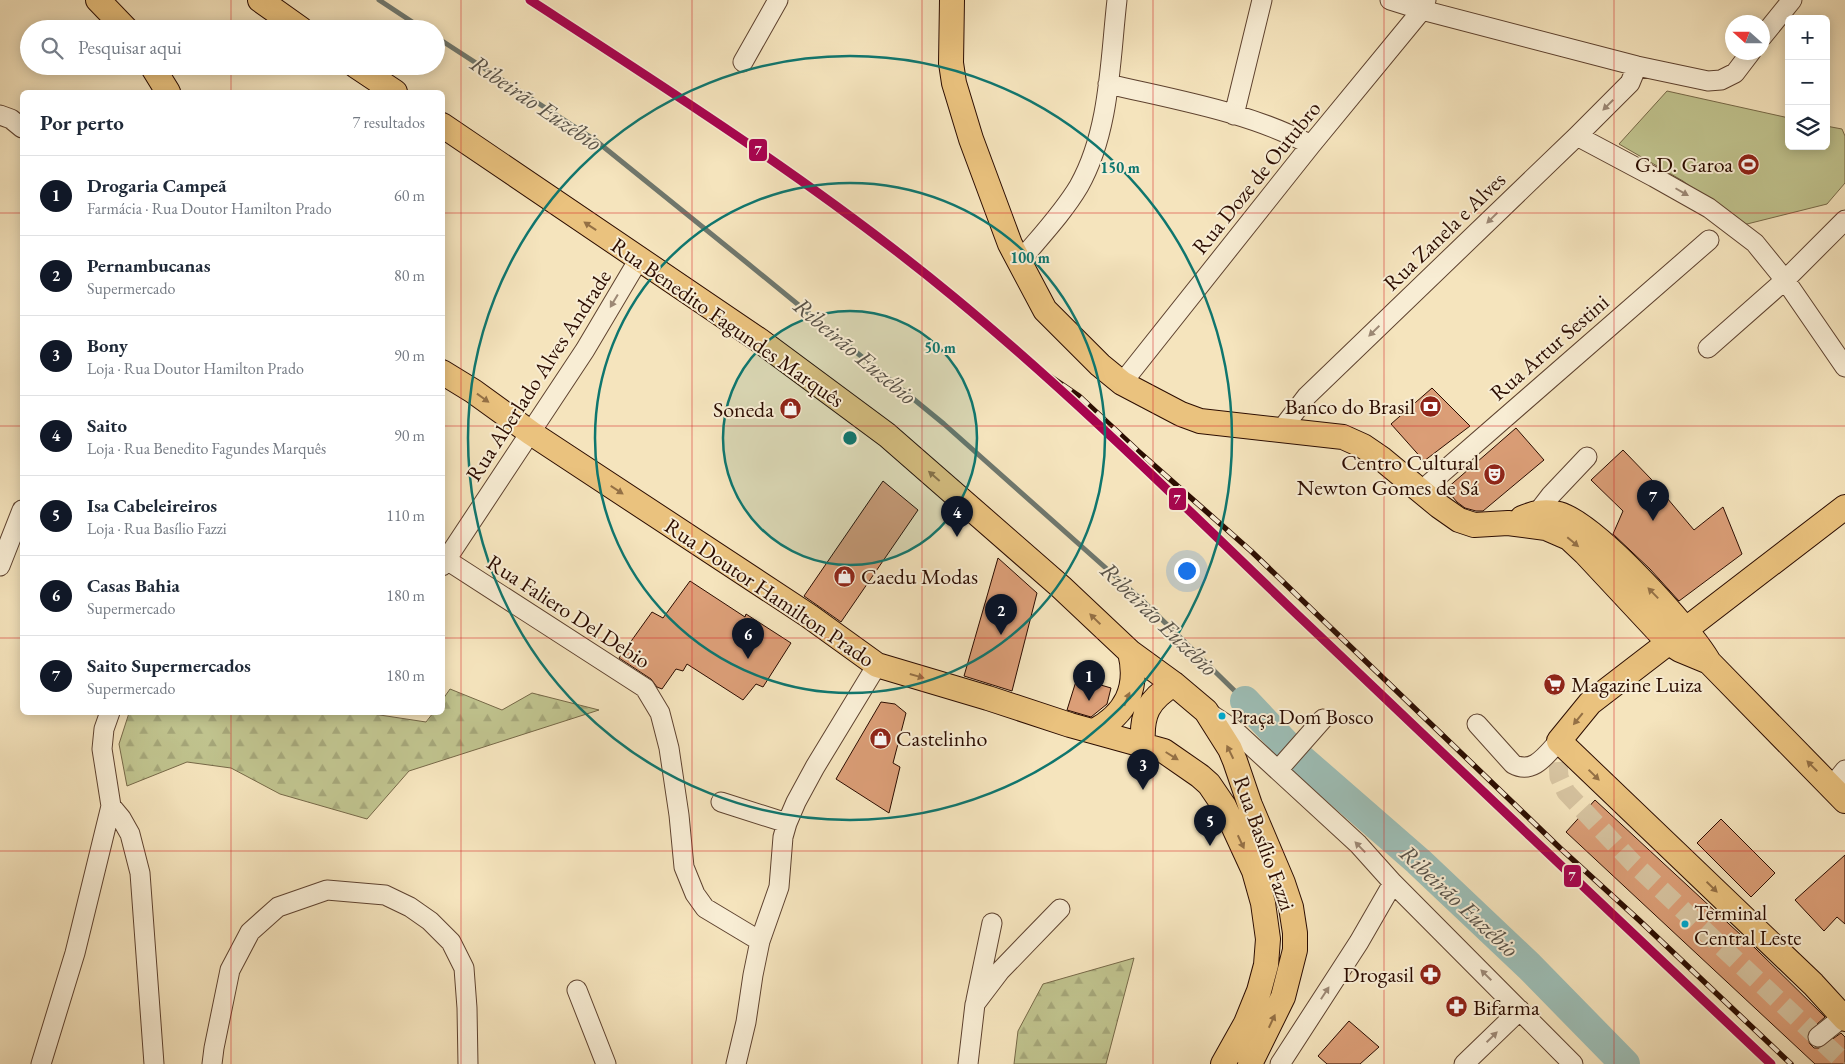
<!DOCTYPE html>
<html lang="pt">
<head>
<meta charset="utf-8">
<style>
	body { margin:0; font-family:"EB Garamond",serif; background:#f6f6f7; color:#1f2937 }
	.controls { position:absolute; right:15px; top:15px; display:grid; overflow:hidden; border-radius:8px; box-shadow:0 2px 12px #0003 }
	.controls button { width:45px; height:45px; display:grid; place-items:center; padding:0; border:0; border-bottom:1px solid #e0e1e3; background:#fff; color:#1f2937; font:25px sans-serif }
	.compass { position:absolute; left:1725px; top:15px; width:45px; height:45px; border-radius:50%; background:#fff; box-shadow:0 2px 12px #0003; rotate:291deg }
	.you { position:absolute; left:1186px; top:570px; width:18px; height:18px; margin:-12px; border:4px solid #fff; border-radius:50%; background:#1a73e8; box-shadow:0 0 0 8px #1a73e833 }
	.badge { display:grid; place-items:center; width:32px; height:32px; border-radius:50%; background:#111827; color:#fff; font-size:16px; font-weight:700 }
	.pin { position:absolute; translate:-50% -41px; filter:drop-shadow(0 1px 2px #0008) }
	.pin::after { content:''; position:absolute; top:26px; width:18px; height:15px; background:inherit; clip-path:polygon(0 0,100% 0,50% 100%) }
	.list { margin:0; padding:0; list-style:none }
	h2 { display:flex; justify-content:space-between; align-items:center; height:65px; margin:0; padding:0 20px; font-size:21px }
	h2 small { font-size:16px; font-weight:400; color:#747a83 }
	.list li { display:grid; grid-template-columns:32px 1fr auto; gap:15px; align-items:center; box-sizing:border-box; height:80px; padding:0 20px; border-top:1px solid #e0e1e3 }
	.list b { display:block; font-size:19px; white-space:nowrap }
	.list p { margin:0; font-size:16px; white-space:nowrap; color:#747a83 }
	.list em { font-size:16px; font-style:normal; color:#747a83 }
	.icon { flex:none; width:28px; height:28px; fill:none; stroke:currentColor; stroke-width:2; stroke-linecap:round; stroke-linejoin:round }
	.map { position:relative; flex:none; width:1845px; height:1064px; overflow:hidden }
	.search { position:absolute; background:#fff; box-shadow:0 2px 12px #0003; left:20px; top:20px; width:425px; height:55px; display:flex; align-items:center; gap:12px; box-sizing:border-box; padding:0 18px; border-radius:28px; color:#747a83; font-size:19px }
	.panel { position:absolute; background:#fff; box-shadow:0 2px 12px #0003; left:20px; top:90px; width:425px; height:625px; border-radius:8px }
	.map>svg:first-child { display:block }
	.forest { fill:url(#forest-firs); stroke:#766847 }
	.pitch { fill:#c0c38e; stroke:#766847 }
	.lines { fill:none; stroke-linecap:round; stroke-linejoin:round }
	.stream { stroke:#6f776d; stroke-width:5 }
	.river { stroke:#9dbeb6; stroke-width:30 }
	.building { fill:#db9e77; stroke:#2b0c00 }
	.minor-tunnel { stroke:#d7c4a1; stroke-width:19; stroke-dasharray:19 9; stroke-linecap:butt }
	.minor-casing { stroke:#5e422f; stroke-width:21 }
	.major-casing { stroke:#2b0c00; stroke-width:26 }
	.minor { stroke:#f8edd4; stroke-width:19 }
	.major { stroke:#eac27e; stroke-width:24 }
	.rail-casing { stroke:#2b0c00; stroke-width:5.5 }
	.rail { stroke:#f8edd4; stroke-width:4; stroke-dasharray:11; stroke-linecap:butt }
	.rail-1-casing { stroke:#f8edd4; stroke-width:12 }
	.rail-1 { stroke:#a8034f; stroke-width:9 }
	.oneway { fill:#9c8875 }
	.oneway2 { fill:#947045 }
	.grid { fill:none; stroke:#d62828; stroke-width:1; stroke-opacity:0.55 }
	.ring { fill:none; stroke:#0f766e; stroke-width:2.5 }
	.bus-dot { fill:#00a9ce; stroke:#f8edd4; stroke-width:2 }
	.labels { text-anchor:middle; stroke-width:4; stroke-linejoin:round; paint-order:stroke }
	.bus-label { font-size:21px; fill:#2b0c00; stroke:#f8edd4; text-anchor:start }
	.poi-label { font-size:22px; fill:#2b0c00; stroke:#f8edd4; text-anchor:end }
	.street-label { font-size:22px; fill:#2b0c00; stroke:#f8edd4 }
	.water-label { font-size:24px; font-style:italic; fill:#595349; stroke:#f8edd4 }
	.centre { fill:#0f766e; stroke:#f8edd4; stroke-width:2.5 }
	.ring-label { font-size:15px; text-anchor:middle; font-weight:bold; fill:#0f766e; stroke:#f8edd4; stroke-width:4; stroke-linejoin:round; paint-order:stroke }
	.line-badge { stroke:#f8edd4; stroke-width:2 }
	.badge-label { font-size:14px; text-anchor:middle; font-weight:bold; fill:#fff }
</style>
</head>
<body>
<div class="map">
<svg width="1845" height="1064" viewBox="0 0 1845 1064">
	<defs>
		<pattern id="forest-firs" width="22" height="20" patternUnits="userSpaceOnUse" patternTransform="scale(1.25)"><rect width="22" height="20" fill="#c0c38e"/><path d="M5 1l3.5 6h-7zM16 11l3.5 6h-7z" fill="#a5a679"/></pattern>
	</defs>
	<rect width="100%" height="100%" fill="#f5e4bd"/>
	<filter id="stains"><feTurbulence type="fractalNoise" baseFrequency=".004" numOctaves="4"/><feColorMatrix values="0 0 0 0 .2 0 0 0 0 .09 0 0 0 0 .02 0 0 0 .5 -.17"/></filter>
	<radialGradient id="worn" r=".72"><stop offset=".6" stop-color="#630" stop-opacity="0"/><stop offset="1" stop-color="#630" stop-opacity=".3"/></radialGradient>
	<!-- forest -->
	<path class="forest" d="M450,689L502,710L532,693L599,710L409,771L367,819L280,794L231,768L187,762L127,786L119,744L129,713L360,712L426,722L433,713L442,712L443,699Z
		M1134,958L1106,1064H1014L1018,1031L1043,984Z"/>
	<!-- pitch -->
	<path class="pitch" d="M1667,91L1789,118V146H1826V126L1842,129L1845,136V183L1827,204L1743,225L1683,181L1619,144Z"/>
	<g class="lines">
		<!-- stream -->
		<path class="stream" d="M379,0L423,29
			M436,37L595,140L746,262L944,424L1144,602L1245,701L1242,725"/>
		<!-- river -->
		<path class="river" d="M1245,701L1294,753L1418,861L1529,966L1625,1064"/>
	</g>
	<!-- building -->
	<path class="building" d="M1432,388L1470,426L1424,461L1391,424Z
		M1516,428L1544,460L1483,511H1476L1465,508L1457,502L1446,489Z
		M1623,450L1651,479L1694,530L1723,507L1742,554L1679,601L1650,569L1613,534L1623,511L1591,480Z
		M883,481L918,510L841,622L804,596Z
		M998,558L1037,593L1012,691L964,676Z
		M690,581L745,617L746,614L791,643L763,687L756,684L743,700L687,664L683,671L676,669L662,689L657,687L651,679L619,658L652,612L663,618Z
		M1077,678L1111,688L1107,704L1091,717L1067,710Z
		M881,702L895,704L906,713L893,763L900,767L889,813L836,779Z
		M1595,800L1755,948L1825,1017L1808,1032L1807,1038L1810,1044L1814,1048H1820L1841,1033L1845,1037V1064H1815L1566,832Z
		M1721,819L1775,873L1751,897L1697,843Z
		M1845,855V924L1837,917L1824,931L1795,900Z
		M1349,1021L1379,1047L1360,1064H1327L1318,1056Z"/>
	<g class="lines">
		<!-- minor-tunnel -->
		<path class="minor-tunnel" d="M1558,762L1559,777L1566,792L1633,863L1845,1063"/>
		<defs>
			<path id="minor" d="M1390,0L1422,10L1637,66L1708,81L1721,80L1735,73L1751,52
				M1762,37L1792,0
				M743,62L778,0
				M1108,84C1176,100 1249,112 1311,145
				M0,115L11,119L22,128
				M1234,115L1262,0
				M1577,136L1654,177L1709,208L1755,243L1785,280L1845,367
				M1020,261C1040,237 1063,213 1079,186C1110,131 1110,61 1117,0
				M1708,348L1785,280L1845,220
				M1122,383L1311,145L1422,10L1426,0
				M1281,430L1307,396L1577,136L1630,83L1637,66
				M1421,491L1709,240
				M1531,521L1551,495L1587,457
				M442,557L645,688L660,713L669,748L679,815L684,867L695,894L705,908L760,941
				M0,566L22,510
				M442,566L585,350L639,259
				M1209,713L1233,729L1358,844L1393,883L1573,1064
				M1477,724L1513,764C1533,775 1546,755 1559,741
				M1278,770L1323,719
				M1832,786L1845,770
				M721,802L787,823
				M111,806L121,818L130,834L140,873L154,1064
				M577,990L606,1064
				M976,1000L992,923
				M1818,1037L1843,1017
				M41,1064L75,953L111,806L102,749L104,729L110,712
				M212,1064L214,1048L230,970L250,932L278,907L327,890L385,895L410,907L430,921L451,942L464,968L467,1008L468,1064
				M736,1064L746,1022L753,975L760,941L779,887L783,837L787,823L796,802L815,767L877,665
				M968,1064L975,1004L1000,971L1060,909
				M1280,1064L1359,942L1393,883
				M1464,1064L1520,1010"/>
			<path id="major" d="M98,0L126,29
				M260,0L301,29
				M952,0L951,63L954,83L971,139L1010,244L1045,310L1100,365L1122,383L1181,414L1200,421L1343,437L1363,446L1382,459L1439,506L1459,520L1474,525L1508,523L1546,528L1569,538L1585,553L1669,643L1680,650L1709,662
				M152,66L168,92
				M356,66L395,92
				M442,125L759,340L887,435L1061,587L1130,652L1174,684L1206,711L1230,749L1235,761L1250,805L1283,883L1291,907L1295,933V950L1283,997L1250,1064
				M442,372L473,391L531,433L809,616L877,665L988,698L1070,725L1164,751L1200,776L1209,784L1224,806L1254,871L1263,903L1268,939L1266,965L1259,991L1246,1023L1223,1064
				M1845,507L1590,703L1559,741L1813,984L1845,1019
				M1522,518C1534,513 1545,510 1559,514C1595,524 1690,628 1709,662L1845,801
				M1094,731C1126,714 1139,688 1130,652
				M1143,744C1141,714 1148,700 1174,684"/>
		</defs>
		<!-- minor casing -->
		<use href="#minor" class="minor-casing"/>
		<!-- major casing -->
		<use href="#major" class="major-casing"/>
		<!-- minor -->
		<use href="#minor" class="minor"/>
		<!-- major -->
		<use href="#major" class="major"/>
		<defs>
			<path id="rail" d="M1026,360L1079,396L1138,451L1251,551L1560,848L1640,921L1791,1064"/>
		</defs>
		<!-- rail casing -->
		<use href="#rail" class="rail-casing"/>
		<!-- rail -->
		<use href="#rail" class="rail"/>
		<defs>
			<path id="rail-1" d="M530,0C675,94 821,187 955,298C1077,399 1190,512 1305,622C1460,770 1615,917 1771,1064"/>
		</defs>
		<!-- rail-1 casing -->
		<use href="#rail-1" class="rail-1-casing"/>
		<!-- rail-1 -->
		<use href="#rail-1" class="rail-1"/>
	</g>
	<!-- one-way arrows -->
	<defs><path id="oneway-solid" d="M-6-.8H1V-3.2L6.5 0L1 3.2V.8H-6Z" transform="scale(1.25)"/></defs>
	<g class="oneway">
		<use href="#oneway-solid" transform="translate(1608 105) rotate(135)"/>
		<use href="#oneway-solid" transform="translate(1682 192) rotate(30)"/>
		<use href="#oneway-solid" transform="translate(1492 218) rotate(136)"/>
		<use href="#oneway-solid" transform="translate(614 301) rotate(121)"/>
		<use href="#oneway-solid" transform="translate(1374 331) rotate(136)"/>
		<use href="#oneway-solid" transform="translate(1360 847) rotate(-134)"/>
		<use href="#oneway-solid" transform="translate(1486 975) rotate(-135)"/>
		<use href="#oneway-solid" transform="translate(1325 993) rotate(-57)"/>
		<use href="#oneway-solid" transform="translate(1492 1037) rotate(-44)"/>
	</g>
	<g class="oneway2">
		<use href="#oneway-solid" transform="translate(590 226) rotate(-146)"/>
		<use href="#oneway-solid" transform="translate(483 398) rotate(36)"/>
		<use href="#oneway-solid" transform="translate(934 476) rotate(-139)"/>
		<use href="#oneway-solid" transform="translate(617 490) rotate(33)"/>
		<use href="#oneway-solid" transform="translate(1573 542) rotate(40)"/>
		<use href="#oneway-solid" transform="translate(1653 593) rotate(-134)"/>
		<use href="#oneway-solid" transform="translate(1095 619) rotate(-136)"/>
		<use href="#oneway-solid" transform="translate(917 676) rotate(16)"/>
		<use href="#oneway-solid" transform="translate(1127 699) rotate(-68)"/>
		<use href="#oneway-solid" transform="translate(1578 719) rotate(129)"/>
		<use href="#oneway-solid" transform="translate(1230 752) rotate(-116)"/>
		<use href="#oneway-solid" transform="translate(1172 756) rotate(32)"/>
		<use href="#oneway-solid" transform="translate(1812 766) rotate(-135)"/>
		<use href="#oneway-solid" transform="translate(1594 775) rotate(44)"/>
		<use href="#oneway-solid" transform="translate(1241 842) rotate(65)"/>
		<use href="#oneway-solid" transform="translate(1712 887) rotate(44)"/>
		<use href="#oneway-solid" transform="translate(1272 1021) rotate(-65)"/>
	</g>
	<!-- grid -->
	<path class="grid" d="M231,0V29M461,0V1064M692,0V1064M922,0V1064M1153,0V1064M1384,0V1064M1614,0V1064M231,66V92M0,213H22M442,213H1845M0,426H22M442,426H1845M0,638H22M442,638H1845M231,712V1064M0,851H1845"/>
	<!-- distance rings -->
	<circle cx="850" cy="438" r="127" fill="#0f766e" fill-opacity=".12"/>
	<g class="ring">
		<circle cx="850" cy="438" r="127"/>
		<circle cx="850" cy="438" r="255"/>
		<circle cx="850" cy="438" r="382"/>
	</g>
	<!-- icons -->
	<defs>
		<symbol id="stadium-disc" viewBox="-11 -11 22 22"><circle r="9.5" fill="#8f2418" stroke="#f8edd4"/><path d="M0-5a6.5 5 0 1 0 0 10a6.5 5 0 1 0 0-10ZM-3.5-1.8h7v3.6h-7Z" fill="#fff"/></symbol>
		<symbol id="bank-disc" viewBox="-11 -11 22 22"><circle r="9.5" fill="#8f2418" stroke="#f8edd4"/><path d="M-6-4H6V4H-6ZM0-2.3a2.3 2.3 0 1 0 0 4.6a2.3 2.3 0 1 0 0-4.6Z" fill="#fff"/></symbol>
		<symbol id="shop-disc" viewBox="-11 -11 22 22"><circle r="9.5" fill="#8f2418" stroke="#f8edd4"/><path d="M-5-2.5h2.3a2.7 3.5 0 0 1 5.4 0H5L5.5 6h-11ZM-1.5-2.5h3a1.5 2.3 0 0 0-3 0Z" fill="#fff"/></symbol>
		<symbol id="theatre-disc" viewBox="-11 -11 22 22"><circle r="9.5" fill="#8f2418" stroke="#f8edd4"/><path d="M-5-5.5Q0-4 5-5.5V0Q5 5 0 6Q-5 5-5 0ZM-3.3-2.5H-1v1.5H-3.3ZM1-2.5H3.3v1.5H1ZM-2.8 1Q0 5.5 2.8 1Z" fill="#fff"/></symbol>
		<symbol id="supermarket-disc" viewBox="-11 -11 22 22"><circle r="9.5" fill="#8f2418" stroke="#f8edd4"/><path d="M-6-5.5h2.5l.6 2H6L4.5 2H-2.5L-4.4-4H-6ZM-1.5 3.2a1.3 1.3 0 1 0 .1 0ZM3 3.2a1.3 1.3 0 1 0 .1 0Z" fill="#fff"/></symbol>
		<symbol id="pharmacy-disc" viewBox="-11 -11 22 22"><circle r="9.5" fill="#8f2418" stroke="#f8edd4"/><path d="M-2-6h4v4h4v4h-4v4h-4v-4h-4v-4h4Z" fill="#fff"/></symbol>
	</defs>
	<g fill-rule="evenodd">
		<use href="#stadium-disc" x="1736" y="152" width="25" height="25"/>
		<use href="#bank-disc" x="1418" y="394" width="25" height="25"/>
		<use href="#shop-disc" x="778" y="396" width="25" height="25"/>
		<use href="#theatre-disc" x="1482" y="462" width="25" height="25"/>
		<use href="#shop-disc" x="832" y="564" width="25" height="25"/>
		<use href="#supermarket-disc" x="1542" y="672" width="25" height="25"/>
		<use href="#shop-disc" x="868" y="726" width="25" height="25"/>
		<use href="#pharmacy-disc" x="1418" y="962" width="25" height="25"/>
		<use href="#pharmacy-disc" x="1444" y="994" width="25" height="25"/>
	</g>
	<!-- markers -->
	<g class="bus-dot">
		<circle cx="1222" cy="716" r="4.5"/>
		<circle cx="1685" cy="924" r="4.5"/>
	</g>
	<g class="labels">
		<!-- bus labels -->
		<g class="bus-label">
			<text x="1231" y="724">Praça Dom Bosco</text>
			<text x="1694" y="920">Terminal<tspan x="1694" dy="25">Central Leste</tspan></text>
		</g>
		<!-- poi labels -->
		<g class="poi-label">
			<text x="1733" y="172">G.D. Garoa</text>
			<text x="1415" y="414">Banco do Brasil</text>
			<text x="774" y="417">Soneda</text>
			<text x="1479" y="470">Centro Cultural<tspan x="1479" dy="25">Newton Gomes de Sá</tspan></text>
			<text x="861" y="584" text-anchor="start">Caedu Modas</text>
			<text x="1571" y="692" text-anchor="start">Magazine Luiza</text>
			<text x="896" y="746" text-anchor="start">Castelinho</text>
			<text x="1414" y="982">Drogasil</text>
			<text x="1473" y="1015" text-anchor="start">Bifarma</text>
		</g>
		<!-- street labels -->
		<g class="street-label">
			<text transform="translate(1256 177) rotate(-51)" y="8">Rua Doze de Outubro</text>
			<text transform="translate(1444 231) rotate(-44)" y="8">Rua Zanela e Alves</text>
			<text transform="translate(728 322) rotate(35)" y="8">Rua Benedito Fagundes Marquês</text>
			<text transform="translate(1549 347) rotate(-41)" y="8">Rua Artur Sestini</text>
			<text transform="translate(538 375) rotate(-57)" y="8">Rua Aberlado Alves Andrade</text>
			<text transform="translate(770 592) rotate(34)" y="8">Rua Doutor Hamilton Prado</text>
			<text transform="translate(569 611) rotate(33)" y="8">Rua Faliero Del Debio</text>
			<text transform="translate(1265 843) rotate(70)" y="8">Rua Basílio Fazzi</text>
		</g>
		<!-- water labels -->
		<g class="water-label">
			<text transform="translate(536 103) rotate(34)" y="8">Ribeirão Euzébio</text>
			<text transform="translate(855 351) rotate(40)" y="8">Ribeirão Euzébio</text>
			<text transform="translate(1159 619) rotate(44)" y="8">Ribeirão Euzébio</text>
			<text transform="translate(1459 901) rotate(43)" y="8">Ribeirão Euzébio</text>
		</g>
	</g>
	<circle cx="850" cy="438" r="8" class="centre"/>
	<g class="ring-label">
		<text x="1120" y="173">150 m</text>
		<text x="1030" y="263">100 m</text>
		<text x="940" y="353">50 m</text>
	</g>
	<g class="line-badge">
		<rect x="748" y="138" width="20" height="24" rx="5" fill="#a8034f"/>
		<rect x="1168" y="487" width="19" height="24" rx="5" fill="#a8034f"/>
		<rect x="1563" y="864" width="19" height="24" rx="5" fill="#a8034f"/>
	</g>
	<g class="badge-label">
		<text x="758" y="155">7</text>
		<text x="1177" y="504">7</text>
		<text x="1572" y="881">7</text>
	</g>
	<rect width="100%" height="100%" filter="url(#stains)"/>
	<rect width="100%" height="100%" fill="url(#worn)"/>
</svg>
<div class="controls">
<button>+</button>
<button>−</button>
<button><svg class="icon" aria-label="layers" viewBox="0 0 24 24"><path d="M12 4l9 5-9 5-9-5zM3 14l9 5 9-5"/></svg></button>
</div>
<svg class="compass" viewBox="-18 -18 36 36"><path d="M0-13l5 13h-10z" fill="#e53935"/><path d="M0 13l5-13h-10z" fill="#747a83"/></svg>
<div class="you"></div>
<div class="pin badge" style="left:1089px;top:701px">1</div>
<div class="pin badge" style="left:1001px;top:635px">2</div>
<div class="pin badge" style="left:1143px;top:790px">3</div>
<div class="pin badge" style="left:957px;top:537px">4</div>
<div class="pin badge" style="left:1210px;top:846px">5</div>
<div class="pin badge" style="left:748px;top:659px">6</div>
<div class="pin badge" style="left:1653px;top:521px">7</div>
<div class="search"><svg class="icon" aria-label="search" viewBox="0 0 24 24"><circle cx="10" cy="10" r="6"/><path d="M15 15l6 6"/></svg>Pesquisar aqui</div>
<section class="panel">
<h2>Por perto<small>7 resultados</small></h2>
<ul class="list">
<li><span class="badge">1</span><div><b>Drogaria Campeã</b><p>Farmácia · Rua Doutor Hamilton Prado</p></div><em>60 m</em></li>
<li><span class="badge">2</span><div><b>Pernambucanas</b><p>Supermercado</p></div><em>80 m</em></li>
<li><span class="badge">3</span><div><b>Bony</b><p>Loja · Rua Doutor Hamilton Prado</p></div><em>90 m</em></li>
<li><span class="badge">4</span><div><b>Saito</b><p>Loja · Rua Benedito Fagundes Marquês</p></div><em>90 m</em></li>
<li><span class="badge">5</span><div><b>Isa Cabeleireiros</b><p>Loja · Rua Basílio Fazzi</p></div><em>110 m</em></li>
<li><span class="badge">6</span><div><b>Casas Bahia</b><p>Supermercado</p></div><em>180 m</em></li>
<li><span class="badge">7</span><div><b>Saito Supermercados</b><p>Supermercado</p></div><em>180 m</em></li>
</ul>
</section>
</div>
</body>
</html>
